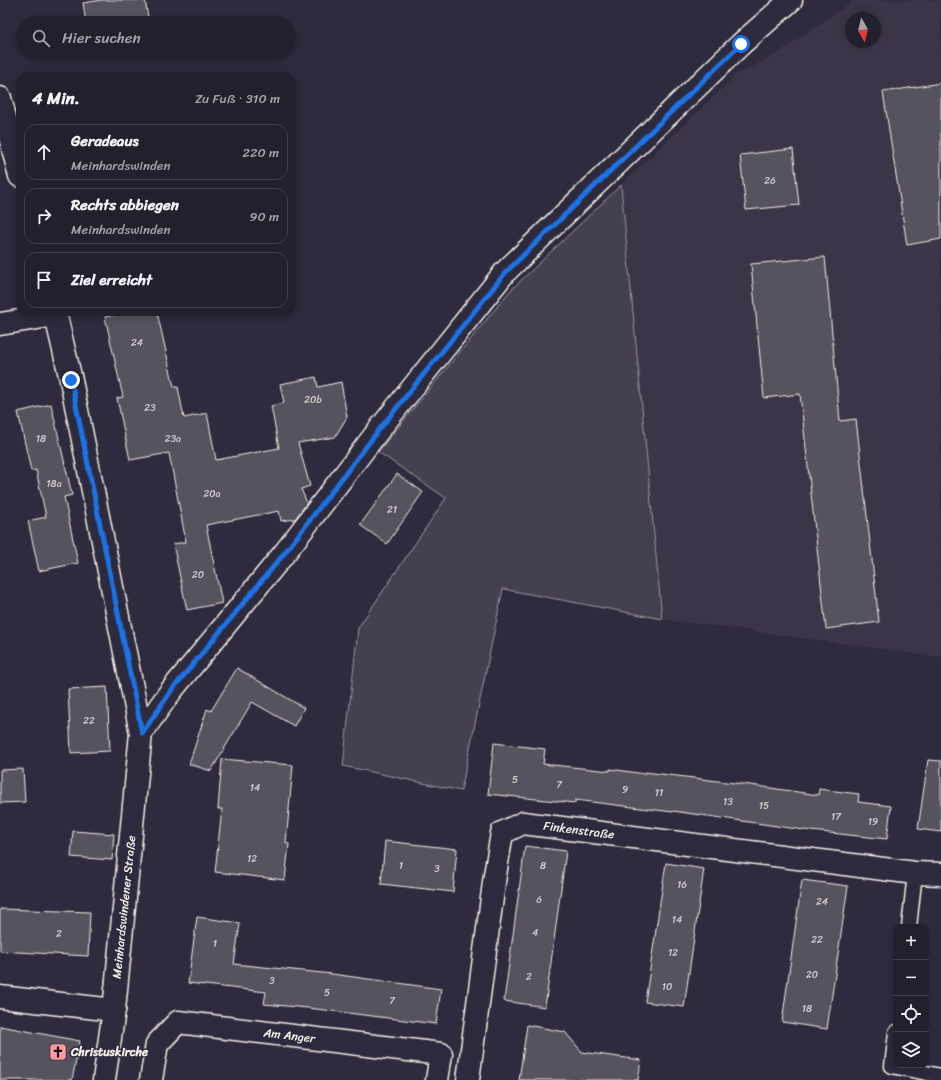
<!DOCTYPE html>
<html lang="de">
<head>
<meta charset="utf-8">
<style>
	body { margin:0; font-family:Sriracha,sans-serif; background:#2f2d3a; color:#f1f3f6 }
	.controls { position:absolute; right:12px; bottom:12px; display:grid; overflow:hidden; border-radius:8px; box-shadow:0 2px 10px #0003 }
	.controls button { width:36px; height:36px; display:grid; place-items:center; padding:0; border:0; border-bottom:1px solid #403e4a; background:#23202e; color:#f1f3f6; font:20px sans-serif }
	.compass { position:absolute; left:845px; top:12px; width:36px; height:36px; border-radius:50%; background:#23202e; box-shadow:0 2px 10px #0003; rotate:172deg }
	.stop { position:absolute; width:12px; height:12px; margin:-9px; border:3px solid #1a73e8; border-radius:50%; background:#fff }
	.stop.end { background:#1a73e8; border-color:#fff; box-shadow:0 1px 4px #0008 }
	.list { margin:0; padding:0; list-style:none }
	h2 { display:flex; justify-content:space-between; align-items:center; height:52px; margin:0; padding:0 16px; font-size:17px }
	h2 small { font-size:13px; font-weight:400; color:#a3a3aa }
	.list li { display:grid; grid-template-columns:26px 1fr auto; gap:12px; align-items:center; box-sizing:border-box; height:56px; margin:0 8px 8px; padding:0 8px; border:1px solid #403e4a; border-radius:12px }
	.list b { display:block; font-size:15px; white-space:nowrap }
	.list p { margin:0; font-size:13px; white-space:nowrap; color:#a3a3aa }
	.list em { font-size:13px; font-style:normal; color:#a3a3aa }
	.icon { flex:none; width:22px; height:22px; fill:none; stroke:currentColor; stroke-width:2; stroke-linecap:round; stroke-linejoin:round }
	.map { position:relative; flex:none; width:941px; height:1080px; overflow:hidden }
	.search { position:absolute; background:#23202e; box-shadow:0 2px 10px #0003; left:16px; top:16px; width:280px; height:44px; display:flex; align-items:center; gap:10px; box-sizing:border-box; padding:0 14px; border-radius:22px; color:#a3a3aa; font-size:15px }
	.panel { position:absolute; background:#23202e; box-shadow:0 2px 10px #0003; left:16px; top:72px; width:280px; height:244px; border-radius:12px }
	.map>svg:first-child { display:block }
	.built { fill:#3b3647; fill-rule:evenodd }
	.green { fill:#454050; stroke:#9c989c }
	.building { fill:#56525f; stroke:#f4f1e8 }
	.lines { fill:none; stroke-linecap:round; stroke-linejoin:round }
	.service-casing { stroke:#f4f1e8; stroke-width:17 }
	.minor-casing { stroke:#f4f1e8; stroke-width:25 }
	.tertiary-casing { stroke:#f4f1e8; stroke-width:25 }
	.service { stroke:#2f2a3d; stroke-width:14 }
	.minor { stroke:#2f2a3d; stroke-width:22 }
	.tertiary { stroke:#2f2a3d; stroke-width:22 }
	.route { stroke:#1a73e8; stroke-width:5 }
	.labels { text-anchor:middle; stroke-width:3; stroke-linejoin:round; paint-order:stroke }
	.number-label { font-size:10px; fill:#ccc9c6 }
	.street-label { font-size:12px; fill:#f4f1e8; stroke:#2f2a3d }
	.poi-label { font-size:12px; font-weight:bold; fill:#f4f1e8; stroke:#2f2a3d; text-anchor:start }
</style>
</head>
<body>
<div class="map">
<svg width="941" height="1080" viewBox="0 0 941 1080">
	<rect width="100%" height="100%" fill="#2f2a3d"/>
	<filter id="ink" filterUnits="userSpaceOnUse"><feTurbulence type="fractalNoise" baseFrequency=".025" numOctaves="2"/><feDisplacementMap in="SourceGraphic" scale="8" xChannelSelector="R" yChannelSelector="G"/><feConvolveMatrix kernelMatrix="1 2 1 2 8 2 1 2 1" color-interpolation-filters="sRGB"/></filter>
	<g filter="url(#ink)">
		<!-- built -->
		<path class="built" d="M854,0H941V657L662,619L621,185L737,74L772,57L822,23ZM851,18H875V42H851Z"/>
		<!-- green -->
		<path class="green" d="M621,185L662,619L503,589L461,791L343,766L358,628L446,498L378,452L510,291Z"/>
		<!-- building -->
		<path class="building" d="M102,0H145L149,23H86L83,3Z
			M941,83V239L907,245L883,92Z
			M793,149L799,205L746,210L740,155Z
			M825,257L840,421L856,419L879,622L826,629L800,394L764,398L751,264Z
			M129,312H157L174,387H178L184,418L207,413L216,460L279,448L271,406L284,403L280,384L316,377L318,387L341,382L347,417L335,437L298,443L310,486L301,489L307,503L295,519L281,521L279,511L206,525L222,603L187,610L173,544L186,542L169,453L130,460L117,398L123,397L105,317Z
			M51,404L72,495L64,497L78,563L39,571L28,521L46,517L36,470L31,471L18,412Z
			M397,474L423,492L387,544L360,525Z
			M237,668L304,708L294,726L252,702L211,771L189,764L207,709L211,711Z
			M107,687L110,751L71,753L68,689Z
			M494,743L545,749L543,764L610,771V769L645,774V772L750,785L818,795L819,789L859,794L858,802L891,806L887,839L811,831L673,811V812L575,800V803L488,794Z
			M222,759L293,765L286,843L289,844L285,880L215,872L222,809H218Z
			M928,760L941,761V832L918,829Z
			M23,769L25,802L0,803V770Z
			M73,831L114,834L112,860L71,857Z
			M385,841L457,849L453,892L381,884Z
			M525,846L566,851L545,1007L504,1001Z
			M666,863L704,869L684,1007L645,1002Z
			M802,880L848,886L827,1029L782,1022Z
			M0,909L90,912L88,956L0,951Z
			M197,917L240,923L234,964L332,974L441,989L436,1024L308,1008L264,1004L266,992L188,983Z
			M527,1025L565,1032L582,1052L641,1060L638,1080H519Z
			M0,1026L80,1041L72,1080H0Z"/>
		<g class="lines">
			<defs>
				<path id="service" d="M909,927L915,873
					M896,1032L892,1066L941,1076"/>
				<g id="minor">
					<path d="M0,324L56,315"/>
					<path d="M141,733L171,691L283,555L378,431L505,272L741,44L791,0"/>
					<path d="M0,997L114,1010"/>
					<path id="s1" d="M151,1080L157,1044L178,1022L441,1054L437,1080"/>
					<path id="s2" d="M468,1080L495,875L502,833L523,823L915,873L941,874"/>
				</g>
				<path id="tertiary" d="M0,98L20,176
					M55,312L71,380L141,733L114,1010L104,1080"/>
			</defs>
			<!-- service casing -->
			<use href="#service" class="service-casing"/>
			<!-- minor casing -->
			<use href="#minor" class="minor-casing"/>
			<!-- tertiary casing -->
			<use href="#tertiary" class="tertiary-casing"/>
			<!-- service -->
			<use href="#service" class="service"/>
			<!-- minor -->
			<use href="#minor" class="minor"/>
			<!-- tertiary -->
			<use href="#tertiary" class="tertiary"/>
		</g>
	</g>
	<g class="lines" filter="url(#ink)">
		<!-- route -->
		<path class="route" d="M71,380L142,733L171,691L283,555L378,431L506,272L741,44"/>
	</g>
	<!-- icons -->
	<defs>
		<symbol id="church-square" viewBox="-11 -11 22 22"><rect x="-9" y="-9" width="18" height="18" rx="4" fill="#ff9aa2" stroke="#2f2a3d"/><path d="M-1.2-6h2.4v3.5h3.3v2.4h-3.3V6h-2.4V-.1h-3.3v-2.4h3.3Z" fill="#111"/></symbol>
	</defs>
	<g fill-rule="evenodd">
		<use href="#church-square" x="48" y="1042" width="20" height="20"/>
	</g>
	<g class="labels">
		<!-- number labels -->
		<g class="number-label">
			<text x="770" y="184">26</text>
			<text x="137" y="346">24</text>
			<text x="313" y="403">20b</text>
			<text x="150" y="411">23</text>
			<text x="41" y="442">18</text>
			<text x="173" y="442">23a</text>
			<text x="54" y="487">18a</text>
			<text x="212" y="497">20a</text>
			<text x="392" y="513">21</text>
			<text x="198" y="578">20</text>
			<text x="89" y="724">22</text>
			<text x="515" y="783">5</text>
			<text x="559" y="788">7</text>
			<text x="255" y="791">14</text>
			<text x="625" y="793">9</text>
			<text x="659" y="796">11</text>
			<text x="728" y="805">13</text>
			<text x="764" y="809">15</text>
			<text x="836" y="820">17</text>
			<text x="873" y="825">19</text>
			<text x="252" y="862">12</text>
			<text x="401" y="869">1</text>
			<text x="543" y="869">8</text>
			<text x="437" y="872">3</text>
			<text x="682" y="888">16</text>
			<text x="539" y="903">6</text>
			<text x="822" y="905">24</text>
			<text x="677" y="923">14</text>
			<text x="535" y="936">4</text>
			<text x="59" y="937">2</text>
			<text x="817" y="943">22</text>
			<text x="215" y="947">1</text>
			<text x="673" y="956">12</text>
			<text x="812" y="978">20</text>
			<text x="529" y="980">2</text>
			<text x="272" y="984">3</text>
			<text x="667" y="990">10</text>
			<text x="327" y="996">5</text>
			<text x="392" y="1004">7</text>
			<text x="807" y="1012">18</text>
		</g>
		<!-- street labels -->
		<g class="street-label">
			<text dy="4" stroke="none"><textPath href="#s2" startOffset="329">Finkenstraße</textPath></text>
			<text transform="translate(124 907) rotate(-84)" y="4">Meinhardswindener Straße</text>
			<text dy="4" stroke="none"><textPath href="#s1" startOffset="179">Am Anger</textPath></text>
		</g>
		<!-- poi labels -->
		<g class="poi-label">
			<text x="71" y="1056">Christuskirche</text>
		</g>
	</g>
</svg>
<div class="controls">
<button>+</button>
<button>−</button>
<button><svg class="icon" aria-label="locate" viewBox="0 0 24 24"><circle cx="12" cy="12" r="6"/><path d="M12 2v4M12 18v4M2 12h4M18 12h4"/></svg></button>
<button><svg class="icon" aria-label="layers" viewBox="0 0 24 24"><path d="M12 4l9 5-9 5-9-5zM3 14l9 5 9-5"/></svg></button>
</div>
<svg class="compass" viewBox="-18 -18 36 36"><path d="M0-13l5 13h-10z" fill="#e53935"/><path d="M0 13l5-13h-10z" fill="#a3a3aa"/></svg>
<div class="stop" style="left:741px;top:44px"></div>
<div class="stop end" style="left:71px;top:380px"></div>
<div class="search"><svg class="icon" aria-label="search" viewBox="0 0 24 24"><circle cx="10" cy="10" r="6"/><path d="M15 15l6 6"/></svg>Hier suchen</div>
<section class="panel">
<h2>4 Min.<small>Zu Fuß · 310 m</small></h2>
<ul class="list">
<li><svg class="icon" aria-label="ahead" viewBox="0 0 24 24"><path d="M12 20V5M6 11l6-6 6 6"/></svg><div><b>Geradeaus</b><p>Meinhardswinden</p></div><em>220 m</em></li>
<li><svg class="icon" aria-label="right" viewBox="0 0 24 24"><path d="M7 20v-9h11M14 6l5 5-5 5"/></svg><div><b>Rechts abbiegen</b><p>Meinhardswinden</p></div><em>90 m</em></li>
<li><svg class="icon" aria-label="arrive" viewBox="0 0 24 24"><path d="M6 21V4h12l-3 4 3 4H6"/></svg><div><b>Ziel erreicht</b></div></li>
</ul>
</section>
</div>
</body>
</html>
